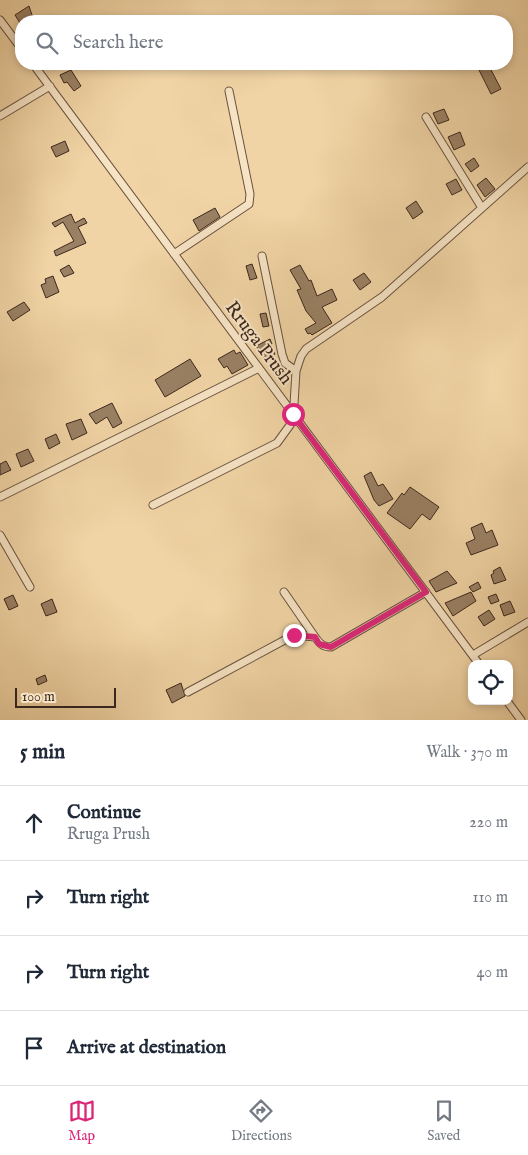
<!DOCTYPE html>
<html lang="en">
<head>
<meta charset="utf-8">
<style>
	body { margin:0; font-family:"IM FELL English",serif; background:#f6f6f7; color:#1f2937 }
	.controls { position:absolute; right:15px; bottom:15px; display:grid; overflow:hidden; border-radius:10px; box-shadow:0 2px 8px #0003 }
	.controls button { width:45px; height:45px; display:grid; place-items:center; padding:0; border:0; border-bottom:1px solid #e0e1e3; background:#fff; color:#1f2937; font:25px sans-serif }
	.scale { position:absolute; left:15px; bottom:12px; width:101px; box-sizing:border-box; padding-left:5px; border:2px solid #3c271e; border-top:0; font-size:14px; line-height:18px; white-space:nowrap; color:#3c271e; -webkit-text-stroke:4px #f6e3c4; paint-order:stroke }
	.stop { position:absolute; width:15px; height:15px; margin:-11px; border:4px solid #db2777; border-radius:50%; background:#fff }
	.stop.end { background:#db2777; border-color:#fff; box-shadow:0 1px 5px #0008 }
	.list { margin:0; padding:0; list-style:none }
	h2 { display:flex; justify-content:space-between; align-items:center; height:65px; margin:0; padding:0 20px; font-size:21px }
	h2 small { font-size:16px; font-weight:400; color:#747a83 }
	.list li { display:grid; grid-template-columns:32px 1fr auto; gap:15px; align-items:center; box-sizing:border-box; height:75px; padding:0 20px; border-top:1px solid #e0e1e3 }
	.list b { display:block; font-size:19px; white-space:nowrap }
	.list p { margin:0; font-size:16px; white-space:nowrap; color:#747a83 }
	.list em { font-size:16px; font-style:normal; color:#747a83 }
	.icon { flex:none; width:28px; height:28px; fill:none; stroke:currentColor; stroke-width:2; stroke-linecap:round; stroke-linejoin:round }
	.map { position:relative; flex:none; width:528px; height:720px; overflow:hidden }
	.search { position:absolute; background:#fff; box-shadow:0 2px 8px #0003; left:15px; right:15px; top:15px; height:55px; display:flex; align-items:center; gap:12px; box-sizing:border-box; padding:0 18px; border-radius:20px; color:#747a83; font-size:19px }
	.sheet { height:365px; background:#fff }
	nav { display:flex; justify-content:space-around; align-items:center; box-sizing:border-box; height:70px; border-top:1px solid #e0e1e3; background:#fff; font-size:14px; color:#747a83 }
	nav a { display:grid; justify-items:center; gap:2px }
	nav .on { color:#db2777 }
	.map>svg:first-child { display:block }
	.building { fill:#9a8164; stroke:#3c271e }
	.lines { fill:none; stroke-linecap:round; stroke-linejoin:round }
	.minor-casing { stroke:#695240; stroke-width:9 }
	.minor { stroke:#f6e3c4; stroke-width:7 }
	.route { stroke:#db2777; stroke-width:6 }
	.labels { text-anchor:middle; stroke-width:4; stroke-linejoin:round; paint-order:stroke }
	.street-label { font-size:19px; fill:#3c271e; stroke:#f6e3c4 }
</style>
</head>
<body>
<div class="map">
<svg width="528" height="720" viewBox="0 0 528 720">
	<rect width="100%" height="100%" fill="#f1d4a5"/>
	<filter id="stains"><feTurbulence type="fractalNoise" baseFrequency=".004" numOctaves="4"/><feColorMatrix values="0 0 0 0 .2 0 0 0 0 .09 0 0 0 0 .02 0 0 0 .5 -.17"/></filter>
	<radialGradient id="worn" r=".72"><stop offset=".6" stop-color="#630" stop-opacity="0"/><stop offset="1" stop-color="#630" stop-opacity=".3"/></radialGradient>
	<!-- building -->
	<path class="building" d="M29,6L34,21L20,23L15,15Z
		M476,64H498L490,68L501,89L491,94Z
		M71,70L81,86L74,91L67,82L64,83L60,75Z
		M444,109L449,120L438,124L433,113Z
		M460,132L465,145L454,150L448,137Z
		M65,141L69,151L56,157L51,147Z
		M474,158L479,166L471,172L465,164Z
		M486,178L495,189L485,197L477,185Z
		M456,179L462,190L452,195L446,184Z
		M416,201L423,212L413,219L406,208Z
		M215,208L220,217L199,231L193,220Z
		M71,214L75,223L84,218L87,223L78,227L86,243L56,256L54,251L74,241L63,222L55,227L52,223Z
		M252,264L257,278L250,280L246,266Z
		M69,265L74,273L64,277L60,270Z
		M300,265L309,281L311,280L317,296L332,289L337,300L322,307L332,323L312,335L310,333L308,334L305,329L316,323L306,311L297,290L301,289L290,270Z
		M364,273L371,282L360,290L353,280Z
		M53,276L59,292L46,298L41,285L46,283L45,279Z
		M24,302L30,310L13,321L7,312Z
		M266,313L269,326L263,327L260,314Z
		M270,339L272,344L270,345L275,354L265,360L256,346Z
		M234,350L236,354L240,352L248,365L232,374L227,366L224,368L218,359Z
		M190,359L201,376L165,397L155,380Z
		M112,403L122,423L113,428L107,417L96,424L89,414Z
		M81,419L87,433L72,440L66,424Z
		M56,434L60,443L49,449L45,439Z
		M28,449L34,461L21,467L16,454Z
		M6,461L11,470L0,475V464Z
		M371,472L378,486L383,484L393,499L379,506L374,500L364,476Z
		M410,487L439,507L430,520L422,514L410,529L387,513L402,493L404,495Z
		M482,523L486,533L492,530L498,545L471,555L466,543L475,539L471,528Z
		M500,567L506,580L494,584L491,575L494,573L493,571Z
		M447,571L457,583L436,592L429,581Z
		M478,582L481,588L473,592L469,587Z
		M471,592L476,601L453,616L445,603Z
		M496,594L499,601L491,604L488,597Z
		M13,595L18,606L9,610L4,599Z
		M52,599L57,612L46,616L41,604Z
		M510,601L515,612L504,616L500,605Z
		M489,610L495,619L484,626L478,617Z
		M45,675L47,681L38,685L36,679Z
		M181,683L185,696L172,703L166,690Z"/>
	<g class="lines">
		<defs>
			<path id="minor" d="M0,20L21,48
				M33,64L479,664
				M0,116L50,86
				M426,117L482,208
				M174,254L249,204L250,194L229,91
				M262,256L282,354L285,363L296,371
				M0,497L259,368
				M153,505L277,443L293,421L296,371L301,356L306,349L382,297L528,167
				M0,535L30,587
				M284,592L315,637
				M473,655L528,622
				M188,692L294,635L315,637C320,644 323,647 331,647L426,592
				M507,701L521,720"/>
		</defs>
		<!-- minor casing -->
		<use href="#minor" class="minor-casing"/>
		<!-- minor -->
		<use href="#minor" class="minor"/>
	</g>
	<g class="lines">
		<!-- route -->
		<path class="route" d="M293,414L426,592L331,647L319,644L315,637L294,635"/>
	</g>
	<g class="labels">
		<!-- street labels -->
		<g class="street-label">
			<text transform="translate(260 342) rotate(53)" y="7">Rruga Prush</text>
		</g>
	</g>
	<rect width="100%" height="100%" filter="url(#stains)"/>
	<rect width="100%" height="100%" fill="url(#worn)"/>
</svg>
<div class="controls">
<button><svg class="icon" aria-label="locate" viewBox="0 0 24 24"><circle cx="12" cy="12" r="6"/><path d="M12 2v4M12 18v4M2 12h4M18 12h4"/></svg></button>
</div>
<div class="scale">100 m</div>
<div class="stop" style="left:293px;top:414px"></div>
<div class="stop end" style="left:294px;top:635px"></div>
<div class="search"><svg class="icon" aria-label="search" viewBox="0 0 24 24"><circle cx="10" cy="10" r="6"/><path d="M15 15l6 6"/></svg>Search here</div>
</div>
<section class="sheet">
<h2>5 min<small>Walk · 370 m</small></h2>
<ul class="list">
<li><svg class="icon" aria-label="ahead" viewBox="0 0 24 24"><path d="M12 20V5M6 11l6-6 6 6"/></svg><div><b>Continue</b><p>Rruga Prush</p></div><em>220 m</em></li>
<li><svg class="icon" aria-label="right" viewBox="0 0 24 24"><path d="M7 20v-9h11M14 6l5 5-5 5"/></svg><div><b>Turn right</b></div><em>110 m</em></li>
<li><svg class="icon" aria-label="right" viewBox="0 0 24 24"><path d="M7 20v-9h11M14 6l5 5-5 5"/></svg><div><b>Turn right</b></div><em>40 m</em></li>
<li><svg class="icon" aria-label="arrive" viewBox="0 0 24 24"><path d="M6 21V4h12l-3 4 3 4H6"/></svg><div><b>Arrive at destination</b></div></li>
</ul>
</section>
<nav>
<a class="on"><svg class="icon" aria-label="map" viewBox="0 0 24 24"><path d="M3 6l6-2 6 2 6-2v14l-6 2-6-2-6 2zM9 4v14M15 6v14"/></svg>Map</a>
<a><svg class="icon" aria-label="directions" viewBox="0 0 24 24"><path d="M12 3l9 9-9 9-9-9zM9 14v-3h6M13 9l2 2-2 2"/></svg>Directions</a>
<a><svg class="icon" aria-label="saved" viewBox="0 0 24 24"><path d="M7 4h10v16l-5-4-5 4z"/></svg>Saved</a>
</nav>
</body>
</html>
